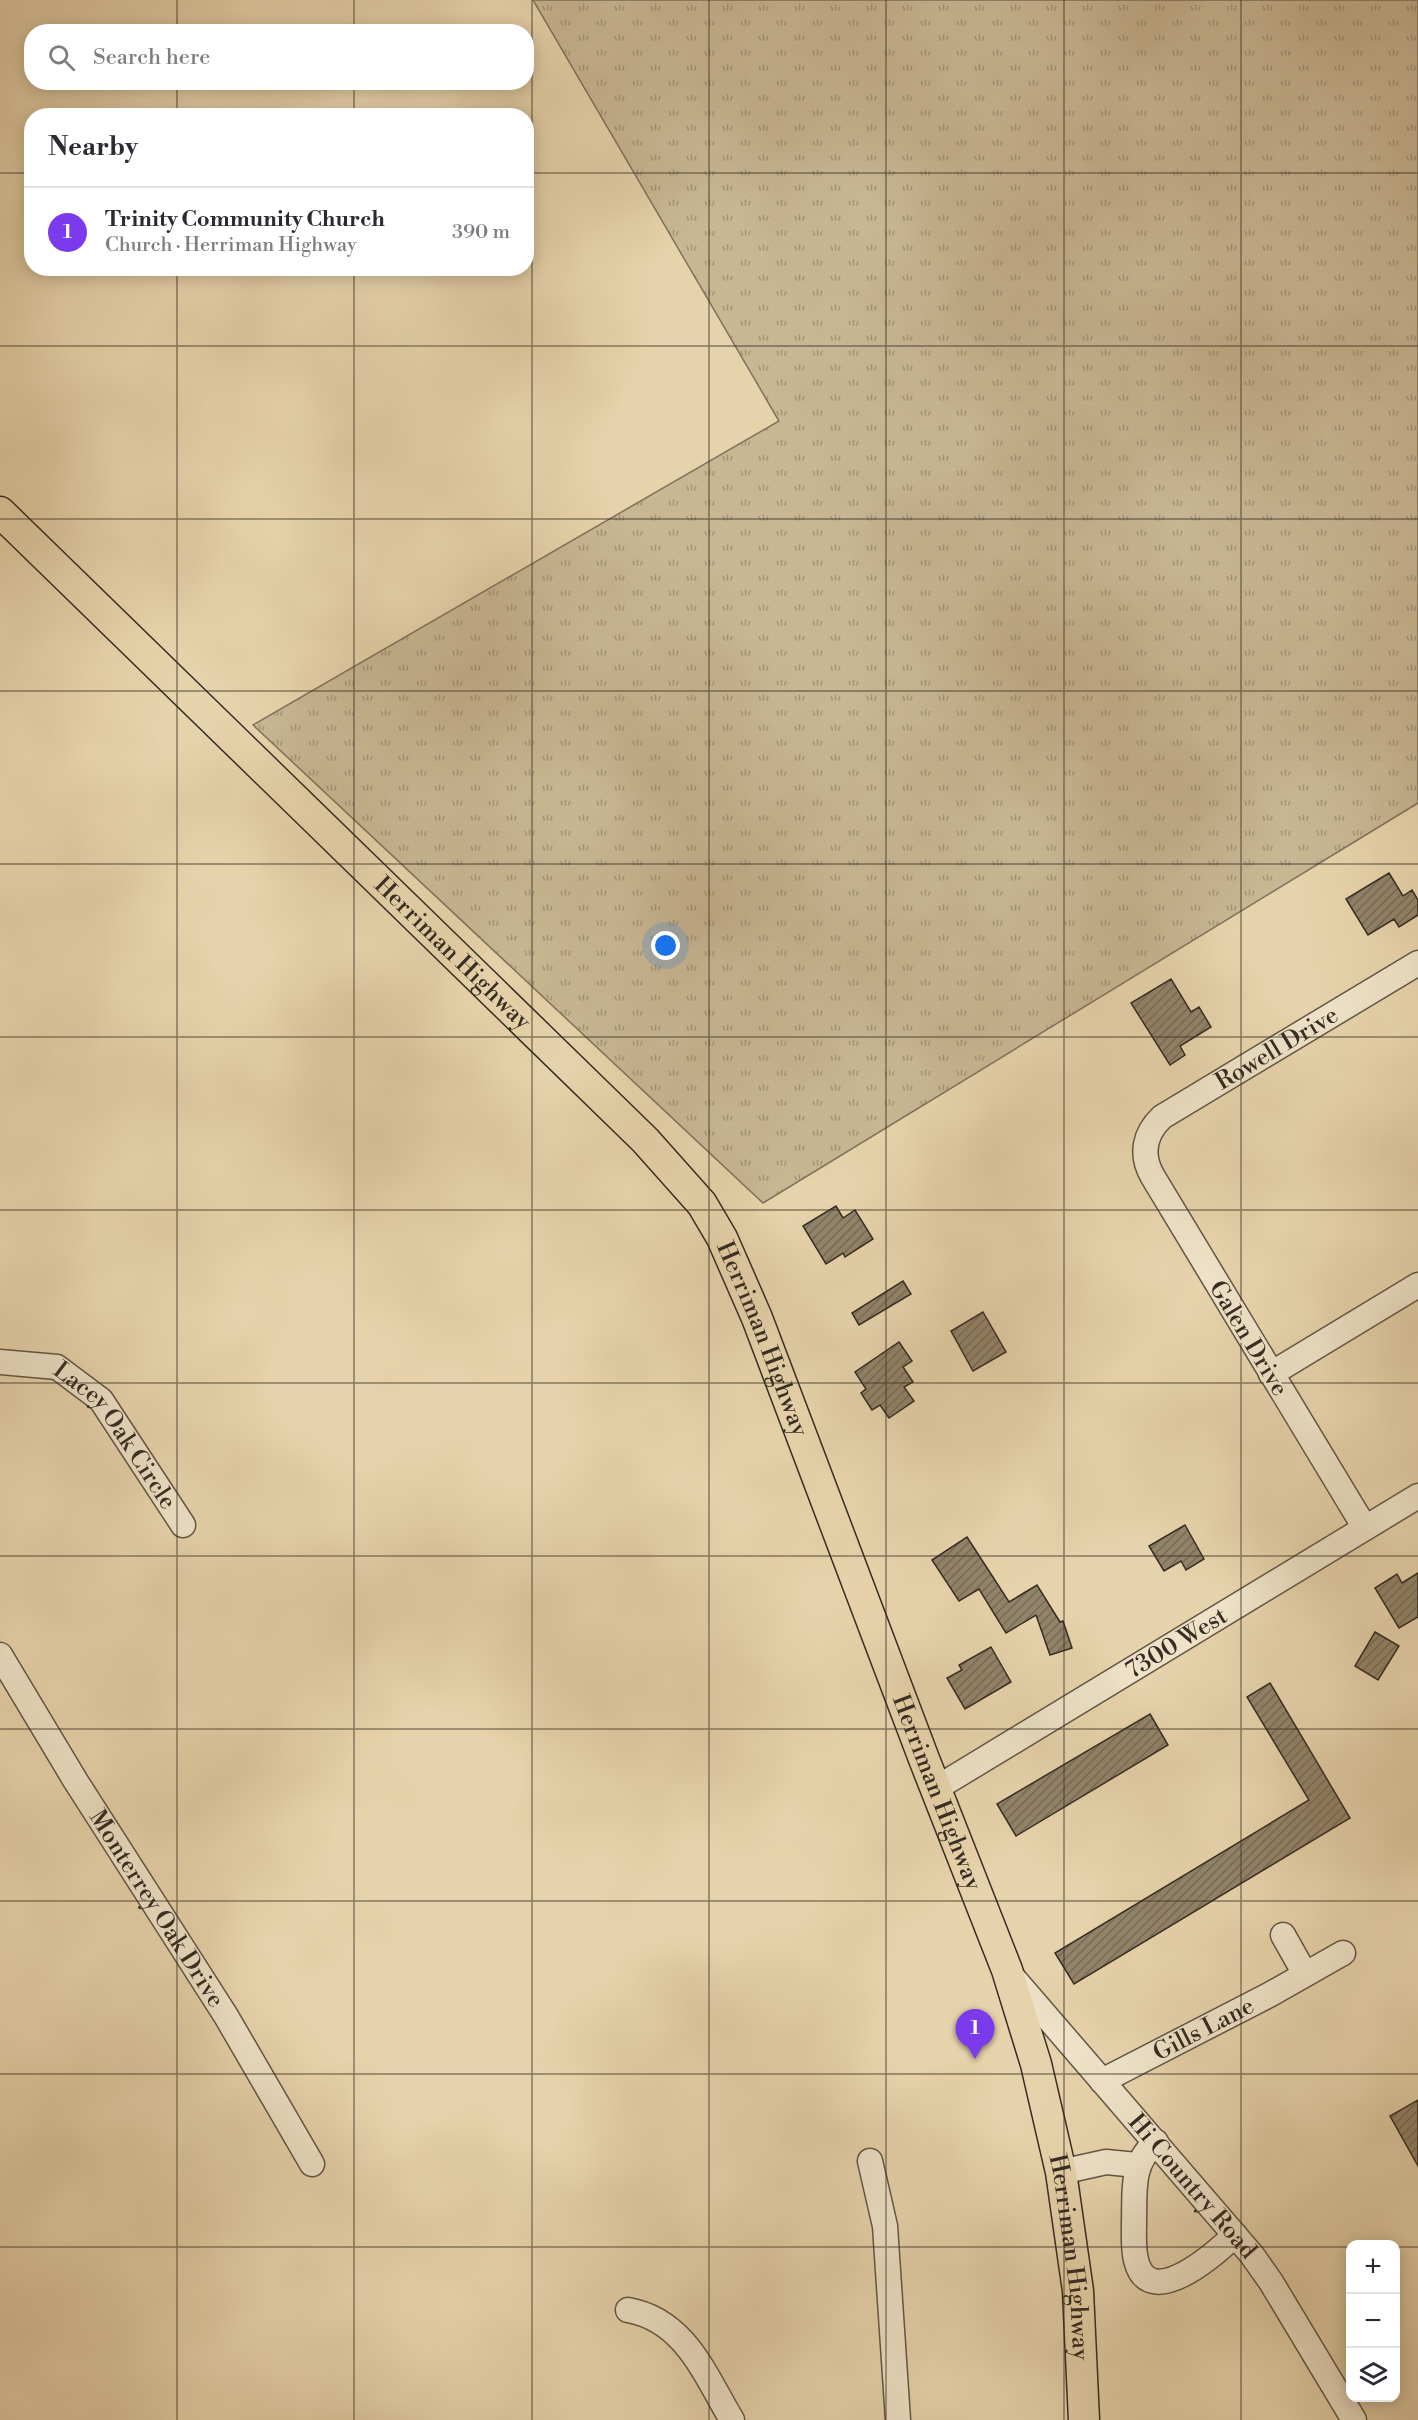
<!DOCTYPE html>
<html lang="en">
<head>
<meta charset="utf-8">
<style>
	body { margin:0; font-family:"Libre Bodoni",serif; background:#f2f2f3; color:#2b2b33 }
	.controls { position:absolute; right:18px; bottom:18px; display:grid; overflow:hidden; border-radius:12px; box-shadow:0 3px 15px #0003 }
	.controls button { width:54px; height:54px; display:grid; place-items:center; padding:0; border:0; border-bottom:2px solid #e1e1e2; background:#fff; color:#2b2b33; font:30px sans-serif }
	.you { position:absolute; left:666px; top:946px; width:21px; height:21px; margin:-15px; border:4px solid #fff; border-radius:50%; background:#1a73e8; box-shadow:0 0 0 9px #1a73e833 }
	.badge { display:grid; place-items:center; width:39px; height:39px; border-radius:50%; background:#7c3aed; color:#fff; font-size:20px; font-weight:700 }
	.pin { position:absolute; translate:-50% -50px; filter:drop-shadow(0 2px 3px #0008) }
	.pin::after { content:''; position:absolute; top:32px; width:21px; height:18px; background:inherit; clip-path:polygon(0 0,100% 0,50% 100%) }
	.list { margin:0; padding:0; list-style:none }
	h2 { display:flex; justify-content:space-between; align-items:center; height:78px; margin:0; padding:0 24px; font-size:26px }
	h2 small { font-size:20px; font-weight:400; color:#7c7c81 }
	.list li { display:grid; grid-template-columns:39px 1fr auto; gap:18px; align-items:center; box-sizing:border-box; height:90px; padding:0 24px; border-top:2px solid #e1e1e2 }
	.list b { display:block; font-size:22px; white-space:nowrap }
	.list p { margin:0; font-size:20px; white-space:nowrap; color:#7c7c81 }
	.list em { font-size:20px; font-style:normal; color:#7c7c81 }
	.icon { flex:none; width:33px; height:33px; fill:none; stroke:currentColor; stroke-width:2; stroke-linecap:round; stroke-linejoin:round }
	.map { position:relative; flex:none; width:1418px; height:2420px; overflow:hidden }
	.search { position:absolute; background:#fff; box-shadow:0 3px 15px #0003; left:24px; top:24px; width:510px; height:66px; display:flex; align-items:center; gap:15px; box-sizing:border-box; padding:0 21px; border-radius:24px; color:#7c7c81; font-size:22px }
	.panel { position:absolute; background:#fff; box-shadow:0 3px 15px #0003; left:24px; top:108px; width:510px; height:168px; border-radius:24px }
	.map>svg:first-child { display:block }
	.grass { fill:url(#grass-tufts); stroke:#7f725c; stroke-width:1.5 }
	.building { fill:url(#building-hatch); stroke:#352c23; stroke-width:1.5 }
	.lines { fill:none; stroke-linecap:round; stroke-linejoin:round }
	.minor-casing { stroke:#625645; stroke-width:27 }
	.major-casing { stroke:#352c23; stroke-width:33 }
	.minor { stroke:#efe2c8; stroke-width:24 }
	.major { stroke:#e7d3ab; stroke-width:30 }
	.grid { fill:none; stroke:#352c23; stroke-width:1.5; stroke-opacity:0.55 }
	.labels { text-anchor:middle; stroke-width:4.5; stroke-linejoin:round; paint-order:stroke }
	.street-label { font-size:24px; fill:#352c23; stroke:#efe2c8 }
</style>
</head>
<body>
<div class="map">
<svg width="1418" height="2420" viewBox="0 0 1418 2420">
	<defs>
		<pattern id="grass-tufts" width="24" height="20" patternUnits="userSpaceOnUse" patternTransform="scale(1.5)"><rect width="24" height="20" fill="#c9b794"/><path d="M3 7l-1-3M5 7V3M7 7l1-3M15 17l-1-3M17 17v-4M19 17l1-3" fill="none" stroke="#a49578"/></pattern>
		<pattern id="building-hatch" width="6" height="6" patternUnits="userSpaceOnUse" patternTransform="scale(1.5)"><rect width="6" height="6" fill="#92836a"/><path d="M-1 1l2-2M0 6l6-6M5 7l2-2" fill="none" stroke="#786b57"/></pattern>
	</defs>
	<rect width="100%" height="100%" fill="#e7d3ab"/>
	<filter id="stains"><feTurbulence type="fractalNoise" baseFrequency=".00333" numOctaves="4"/><feColorMatrix values="0 0 0 0 .2 0 0 0 0 .09 0 0 0 0 .02 0 0 0 .5 -.17"/></filter>
	<radialGradient id="worn" r=".72"><stop offset=".6" stop-color="#630" stop-opacity="0"/><stop offset="1" stop-color="#630" stop-opacity=".3"/></radialGradient>
	<!-- grass -->
	<path class="grass" d="M533,0H1418V803L763,1203L253,725L779,421Z"/>
	<!-- building -->
	<path class="building" d="M1389,873L1403,896L1412,890L1418,900V915L1399,927L1394,919L1368,935L1346,899Z
		M1171,979L1191,1012L1199,1007L1211,1027L1180,1046L1185,1055L1170,1065L1131,1003Z
		M836,1206L843,1218L855,1210L873,1239L845,1257L843,1253L826,1264L803,1226Z
		M903,1281L911,1294L859,1325L852,1313Z
		M983,1312L1006,1352L973,1371L951,1331Z
		M899,1342L912,1361L903,1367L913,1382L904,1387L914,1401L889,1418L880,1405L872,1410L861,1393L866,1389L855,1372Z
		M1185,1525L1204,1559L1186,1570L1181,1561L1164,1571L1149,1546Z
		M967,1537L1009,1602L1037,1585L1060,1622L1063,1621L1072,1648L1050,1655L1036,1615L1006,1633L979,1589L959,1601L932,1560Z
		M1418,1573V1617L1399,1628L1375,1588L1397,1574L1402,1583Z
		M1375,1632L1399,1646L1378,1680L1355,1666Z
		M991,1647L1011,1682L965,1709L947,1678L962,1670L959,1665Z
		M1270,1683L1350,1818L1074,1984L1055,1953L1309,1800L1247,1697Z
		M1150,1714L1168,1745L1016,1836L997,1804Z
		M1418,2100V2166L1390,2116Z"/>
	<g class="lines">
		<defs>
			<g id="minor">
				<path id="s1" d="M0,1362L57,1367L101,1400L183,1525"/>
				<path d="M1271,1374L1418,1285"/>
				<path id="s2" d="M1365,1528L1153,1177C1140,1155 1144,1134 1162,1117L1418,963"/>
				<path id="s3" d="M0,1655L75,1780L226,2016L312,2164"/>
				<path id="s4" d="M935,1789L1418,1496"/>
				<path d="M1283,1935L1305,1974"/>
				<path id="s5" d="M1010,1974L1252,2255L1271,2282L1354,2420"/>
				<path id="s6" d="M1102,2081L1269,1995L1343,1953"/>
				<path d="M1156,2142C1130,2164 1135,2192 1134,2223C1134,2235 1133,2248 1136,2260C1149,2314 1217,2252 1235,2235"/>
				<path d="M870,2161L885,2226L898,2420"/>
				<path d="M1061,2172L1106,2162L1137,2165"/>
				<path d="M628,2310C685,2320 705,2375 732,2420"/>
			</g>
			<g id="major">
				<path id="s7" d="M0,512L645,1140L702,1204L722,1238L757,1318L924,1759L1007,1970L1036,2064L1061,2172L1078,2291L1084,2420"/>
			</g>
		</defs>
		<!-- minor casing -->
		<use href="#minor" class="minor-casing"/>
		<!-- major casing -->
		<use href="#major" class="major-casing"/>
		<!-- minor -->
		<use href="#minor" class="minor"/>
		<!-- major -->
		<use href="#major" class="major"/>
	</g>
	<!-- grid -->
	<path class="grid" d="M177,0V32M354,0V32M532,0V2420M709,0V2420M886,0V2420M1064,0V2420M1241,0V2420M177,82V116M354,82V116M0,173H32M526,173H1418M177,268V2420M354,268V2420M0,346H1418M0,519H1418M0,691H1418M0,864H1418M0,1037H1418M0,1210H1418M0,1383H1418M0,1556H1418M0,1729H1418M0,1901H1418M0,2074H1418M0,2247H1350M1396,2247H1418"/>
	<g class="labels">
		<!-- street labels -->
		<g class="street-label">
			<text dy="8" stroke="none"><textPath href="#s7" startOffset="632">Herriman Highway</textPath></text>
			<text dy="8" stroke="none"><textPath href="#s2" startOffset="610">Rowell Drive</textPath></text>
			<text transform="translate(1249 1338) rotate(59)" y="8">Galen Drive</text>
			<text dy="8" stroke="none"><textPath href="#s7" startOffset="1134">Herriman Highway</textPath></text>
			<text dy="8" stroke="none"><textPath href="#s1" startOffset="148">Lacey Oak Circle</textPath></text>
			<text dy="8" stroke="none"><textPath href="#s4" startOffset="282">7300 West</textPath></text>
			<text dy="8" stroke="none"><textPath href="#s7" startOffset="1620">Herriman Highway</textPath></text>
			<text dy="8" stroke="none"><textPath href="#s3" startOffset="298">Monterrey Oak Drive</textPath></text>
			<text dy="8" stroke="none"><textPath href="#s6" startOffset="114">Gills Lane</textPath></text>
			<text dy="8" stroke="none"><textPath href="#s5" startOffset="280">Hi Country Road</textPath></text>
			<text dy="8" stroke="none"><textPath href="#s7" startOffset="2106">Herriman Highway</textPath></text>
		</g>
	</g>
	<rect width="100%" height="100%" filter="url(#stains)"/>
	<rect width="100%" height="100%" fill="url(#worn)"/>
</svg>
<div class="controls">
<button>+</button>
<button>−</button>
<button><svg class="icon" aria-label="layers" viewBox="0 0 24 24"><path d="M12 4l9 5-9 5-9-5zM3 14l9 5 9-5"/></svg></button>
</div>
<div class="you"></div>
<div class="pin badge" style="left:975px;top:2059px">1</div>
<div class="search"><svg class="icon" aria-label="search" viewBox="0 0 24 24"><circle cx="10" cy="10" r="6"/><path d="M15 15l6 6"/></svg>Search here</div>
<section class="panel">
<h2>Nearby<small></small></h2>
<ul class="list">
<li><span class="badge">1</span><div><b>Trinity Community Church</b><p>Church · Herriman Highway</p></div><em>390 m</em></li>
</ul>
</section>
</div>
</body>
</html>
